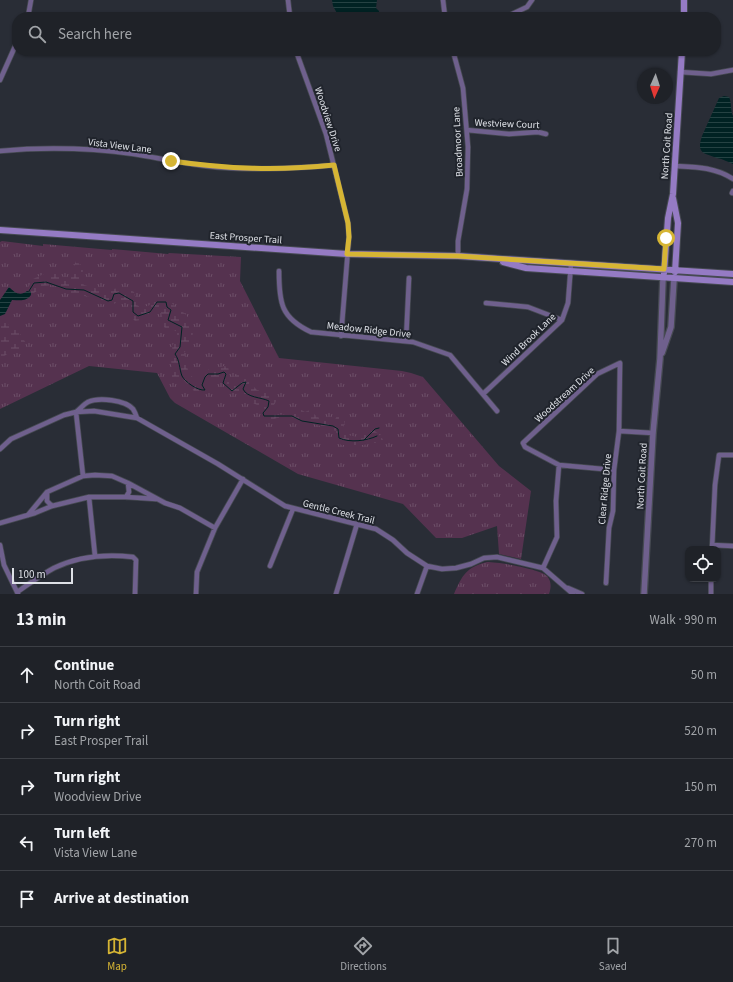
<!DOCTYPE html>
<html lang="en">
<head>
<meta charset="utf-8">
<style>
	body { margin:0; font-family:"Source Sans 3",sans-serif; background:#272a30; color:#f1f3f6 }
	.controls { position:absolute; right:12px; bottom:12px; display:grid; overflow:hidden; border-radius:8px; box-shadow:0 1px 3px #0004 }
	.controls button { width:36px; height:36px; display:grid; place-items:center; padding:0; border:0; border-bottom:1px solid #3c3f45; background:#1f2228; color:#f1f3f6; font:20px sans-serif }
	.compass { position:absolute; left:637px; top:68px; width:36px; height:36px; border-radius:50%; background:#1f2228; box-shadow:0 1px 3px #0004; rotate:183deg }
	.scale { position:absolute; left:12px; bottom:10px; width:61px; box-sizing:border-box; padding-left:4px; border:2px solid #dee1e7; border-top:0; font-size:11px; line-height:14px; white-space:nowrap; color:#dee1e7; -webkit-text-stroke:3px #20242c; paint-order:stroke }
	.stop { position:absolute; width:12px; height:12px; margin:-9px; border:3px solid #d6b534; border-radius:50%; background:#fff }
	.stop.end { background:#d6b534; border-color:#fff; box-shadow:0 1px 4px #0008 }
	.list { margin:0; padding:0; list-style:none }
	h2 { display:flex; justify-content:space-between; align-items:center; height:52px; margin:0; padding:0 16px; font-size:17px }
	h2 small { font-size:13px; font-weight:400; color:#a1a4a8 }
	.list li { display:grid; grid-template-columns:26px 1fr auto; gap:12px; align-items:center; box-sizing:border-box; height:56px; padding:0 16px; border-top:1px solid #3c3f45 }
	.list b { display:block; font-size:15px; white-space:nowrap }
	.list p { margin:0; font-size:13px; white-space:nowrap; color:#a1a4a8 }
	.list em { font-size:13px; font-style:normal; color:#a1a4a8 }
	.icon { flex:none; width:22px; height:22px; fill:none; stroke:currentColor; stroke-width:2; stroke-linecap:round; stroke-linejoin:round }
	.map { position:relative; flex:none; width:733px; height:594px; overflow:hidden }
	.search { position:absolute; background:#1f2228; box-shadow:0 1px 3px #0004; left:12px; right:12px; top:12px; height:44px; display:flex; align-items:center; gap:10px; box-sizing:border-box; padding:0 14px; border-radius:16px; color:#a1a4a8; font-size:15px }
	.sheet { height:332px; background:#1f2228 }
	nav { display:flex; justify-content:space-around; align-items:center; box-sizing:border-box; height:56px; border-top:1px solid #3c3f45; background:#1f2228; font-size:11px; color:#a1a4a8 }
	nav a { display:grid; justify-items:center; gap:2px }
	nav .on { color:#d6b534 }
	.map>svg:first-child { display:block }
	.grass { fill:url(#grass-tufts) }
	.wetland { fill:url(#wetland-marsh) }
	.water { fill:url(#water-rules) }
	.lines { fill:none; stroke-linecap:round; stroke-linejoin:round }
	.stream { stroke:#002223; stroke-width:1 }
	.minor-casing { stroke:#464a52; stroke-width:6 }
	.tertiary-casing { stroke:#464a52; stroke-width:8 }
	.secondary-casing { stroke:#464a52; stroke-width:8 }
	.minor { stroke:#6f608d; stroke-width:4.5 }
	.tertiary { stroke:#6f608d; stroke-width:5.5 }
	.secondary { stroke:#957bc4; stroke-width:6 }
	.route { stroke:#d6b534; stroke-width:5 }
	.labels { text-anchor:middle; stroke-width:4; stroke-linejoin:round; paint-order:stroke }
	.street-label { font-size:10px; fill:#dee1e7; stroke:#20242c }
</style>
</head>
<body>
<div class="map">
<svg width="733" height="594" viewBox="0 0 733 594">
	<defs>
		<pattern id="grass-tufts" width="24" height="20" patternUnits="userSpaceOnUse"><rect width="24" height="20" fill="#55324f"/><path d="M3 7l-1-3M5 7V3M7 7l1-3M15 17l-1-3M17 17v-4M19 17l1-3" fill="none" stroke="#6d4f68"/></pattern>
		<pattern id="wetland-marsh" width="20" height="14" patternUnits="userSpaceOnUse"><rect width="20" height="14" fill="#55324f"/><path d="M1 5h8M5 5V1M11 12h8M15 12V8" fill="none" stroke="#6d4f68"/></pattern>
		<pattern id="water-rules" width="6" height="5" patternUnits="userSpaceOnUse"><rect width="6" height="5" fill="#002223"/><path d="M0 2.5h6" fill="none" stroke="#254243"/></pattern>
	</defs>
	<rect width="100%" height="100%" fill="#292d36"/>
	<!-- grass -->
	<path class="grass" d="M2,241L43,246V244L112,250V249L168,254L169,253L241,257L240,281L279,358L402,371L411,373L423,377L499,466L531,491L521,559L499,554L497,526L462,538H436L403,504L298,474L175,403L170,398L157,373L89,366L0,409V242Z
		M487,562C498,562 541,569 547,576C552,582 551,588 549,594H454C462,575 467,567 487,562Z"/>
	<!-- wetland -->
	<path class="wetland" d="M76,261H77L83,269L82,282L84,285L98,289H113L121,288L129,289L134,292L137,305L140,307L148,306L154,302L167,300L182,311L187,316L193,332L192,342L184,353C185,356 188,373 190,375C195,380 206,384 207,392L202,393L196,391L195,393L192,388L180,377L177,378L175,382H172C172,374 172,367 171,359C171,355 173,351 172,346L177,338V332L174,330L170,332C160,328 165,318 160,311H157C152,317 143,320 135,321C128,315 131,307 127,300H119L113,305C105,305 95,304 90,297L72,294L68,290L53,285L44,286L31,295V293L30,292L25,293L33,279L46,273H57L66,279H69Z
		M0,323L8,324L13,328L17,327L19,329L20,335L26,343L22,349L18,353C11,352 7,353 2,358L3,361L0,365Z
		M211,366L219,368L224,366L228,367C230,373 228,379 223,381L215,378L204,379L203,378Z
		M236,375H243L257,390L274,394L277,400L272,408L265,409L253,403L252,399L246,394H238L226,388L227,382L233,380Z
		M292,407H296L305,412L310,410C316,417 325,423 335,420L338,413L345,414L346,416L343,430C347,435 353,437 360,437L359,435L363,428C373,428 381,434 384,442L374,443L363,445H341L337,439L336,431L291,417L277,418L270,421L264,417V415L267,416L272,415L290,414L289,411Z"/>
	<!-- water -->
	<path class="water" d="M332,0H377L376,8L379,11V17H339L333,6Z
		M724,96L729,97C732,103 730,110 733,116V164C728,162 723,159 717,158C704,153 696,154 702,136L719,98Z
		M9,287C14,292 20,297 27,291L31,292V295C26,302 20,300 12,300L5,314L0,316V300Z"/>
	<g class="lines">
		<!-- stream -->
		<path class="stream" d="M29,291L34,283L46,282L66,289L84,290L108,301L112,300L114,294L119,293L133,301V312L138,316L150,312L157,302H166L167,307L171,310L168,320L182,327L180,347L175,354C180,361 179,368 182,376C185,382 198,391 205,390L202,385L205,377L208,374H218L224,372L226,374L223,383L232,391L242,383L246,382L243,389C247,398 261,397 269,401L268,407L263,413L264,416H292L302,421L333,426L338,429L339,438C350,443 366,441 377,436
			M364,440L375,429L379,428"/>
		<defs>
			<path id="minor" d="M288,0L290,17
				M443,0L445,17
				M28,17L31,0
				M506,17L527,7L532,0
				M233,51L264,52L301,51
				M296,51L326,134L348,223L349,237L341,336
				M388,51H390
				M453,51L463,88L468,147L467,189L458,241V256
				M680,72L711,74L733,70
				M0,80L17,42
				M467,130L509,134L538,132L546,134
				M0,151C44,147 90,148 134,154C158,158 182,163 206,166C249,171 291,169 334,165
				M675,166C695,167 715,167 733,179
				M732,193L733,191
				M279,271C279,303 281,318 311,332L413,342L450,355L497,411
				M486,303L528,307L562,320
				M406,341L409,278
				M483,394L562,320L568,303L571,264
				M76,412C80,409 84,404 88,402C99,397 125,400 133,409C135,412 136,415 137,418
				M76,412L83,476
				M0,449L11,439L64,415L76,412L94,411L137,418L218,464L285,506L376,529L393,540L407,553L427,566L442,569L456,568L471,564L484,558L497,557L543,568L573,594
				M614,470L559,465L525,447L523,443L597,374L620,363L619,431
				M47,492V501L52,506
				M89,497L95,556
				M126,497L129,492L128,483
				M28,515L47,492L83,476L95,475L112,476L128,483L165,503L180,508L215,528
				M0,523L35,513L52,506L89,497H126L156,499
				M0,545L4,565L18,594
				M712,545L733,546
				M712,549L715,485L719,455H733
				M270,566L293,509
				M543,568L557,537L556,501L559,465
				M606,583L609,528L613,511L614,470L619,431L653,433
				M568,588L582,594
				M17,592C29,584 41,575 54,568C79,556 106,554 133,557L136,560L135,594
				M196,594L197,572L215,528L243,479
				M336,594L357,524
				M417,594L427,566
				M711,594V579"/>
			<path id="tertiary" d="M662,353L671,327L674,279
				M644,594L653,433L660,359L663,278"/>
			<path id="secondary" d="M684,17V0
				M673,198L678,223L675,272
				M0,230L347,254L458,256L733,274
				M503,262L526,268L733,282
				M664,273L668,218L673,194L682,51"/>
		</defs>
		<!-- minor casing -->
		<use href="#minor" class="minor-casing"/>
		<!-- tertiary casing -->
		<use href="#tertiary" class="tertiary-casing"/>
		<!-- secondary casing -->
		<use href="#secondary" class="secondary-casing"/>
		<!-- minor -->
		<use href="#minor" class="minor"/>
		<!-- tertiary -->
		<use href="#tertiary" class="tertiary"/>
		<!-- secondary -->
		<use href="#secondary" class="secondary"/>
	</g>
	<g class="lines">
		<!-- route -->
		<path class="route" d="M171,161C228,169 277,171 334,165L348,223L349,237L347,254L458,256L664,269L666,238"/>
	</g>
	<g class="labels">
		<!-- street labels -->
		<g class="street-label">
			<text transform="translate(329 119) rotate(72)" y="4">Woodview Drive</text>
			<text transform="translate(507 123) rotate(2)" y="4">Westview Court</text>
			<text transform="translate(457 142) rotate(-93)" y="4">Broadmoor Lane</text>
			<text transform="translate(120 145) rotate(7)" y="4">Vista View Lane</text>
			<text transform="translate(666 146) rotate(-86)" y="4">North Coit Road</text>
			<text transform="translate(246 237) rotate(4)" y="4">East Prosper Trail</text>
			<text transform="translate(369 329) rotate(6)" y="4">Meadow Ridge Drive</text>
			<text transform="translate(528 339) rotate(-44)" y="4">Wind Brook Lane</text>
			<text transform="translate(564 394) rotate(-42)" y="4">Woodstream Drive</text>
			<text transform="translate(641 476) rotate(-87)" y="4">North Coit Road</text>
			<text transform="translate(604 489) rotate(-85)" y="4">Clear Ridge Drive</text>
			<text transform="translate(339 511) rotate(14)" y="4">Gentle Creek Trail</text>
		</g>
	</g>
</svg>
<div class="controls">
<button><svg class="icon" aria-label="locate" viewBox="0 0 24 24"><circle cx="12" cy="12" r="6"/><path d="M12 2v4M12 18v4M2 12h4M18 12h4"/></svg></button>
</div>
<svg class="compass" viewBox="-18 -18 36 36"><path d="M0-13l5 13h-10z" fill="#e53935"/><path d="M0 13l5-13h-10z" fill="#a1a4a8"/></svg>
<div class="scale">100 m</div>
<div class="stop" style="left:666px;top:238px"></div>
<div class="stop end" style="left:171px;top:161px"></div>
<div class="search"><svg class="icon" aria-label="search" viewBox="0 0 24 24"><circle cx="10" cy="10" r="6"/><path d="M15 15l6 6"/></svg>Search here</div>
</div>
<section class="sheet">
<h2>13 min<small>Walk · 990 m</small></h2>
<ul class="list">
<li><svg class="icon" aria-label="ahead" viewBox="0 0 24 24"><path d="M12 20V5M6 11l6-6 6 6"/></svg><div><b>Continue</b><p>North Coit Road</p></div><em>50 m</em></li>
<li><svg class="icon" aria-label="right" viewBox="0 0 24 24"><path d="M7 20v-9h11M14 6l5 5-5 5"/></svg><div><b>Turn right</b><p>East Prosper Trail</p></div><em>520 m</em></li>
<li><svg class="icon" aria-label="right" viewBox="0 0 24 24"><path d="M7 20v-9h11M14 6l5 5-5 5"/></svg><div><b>Turn right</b><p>Woodview Drive</p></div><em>150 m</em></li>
<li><svg class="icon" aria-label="left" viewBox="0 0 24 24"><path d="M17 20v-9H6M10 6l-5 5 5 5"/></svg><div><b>Turn left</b><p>Vista View Lane</p></div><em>270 m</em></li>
<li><svg class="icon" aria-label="arrive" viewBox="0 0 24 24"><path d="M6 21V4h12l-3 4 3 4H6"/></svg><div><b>Arrive at destination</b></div></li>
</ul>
</section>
<nav>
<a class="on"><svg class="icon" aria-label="map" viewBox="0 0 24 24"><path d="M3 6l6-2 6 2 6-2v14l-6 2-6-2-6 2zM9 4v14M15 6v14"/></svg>Map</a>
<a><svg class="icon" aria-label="directions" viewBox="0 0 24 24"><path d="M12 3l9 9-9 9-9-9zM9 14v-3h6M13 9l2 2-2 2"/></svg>Directions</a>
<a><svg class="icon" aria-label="saved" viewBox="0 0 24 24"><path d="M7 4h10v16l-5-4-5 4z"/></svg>Saved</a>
</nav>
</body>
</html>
